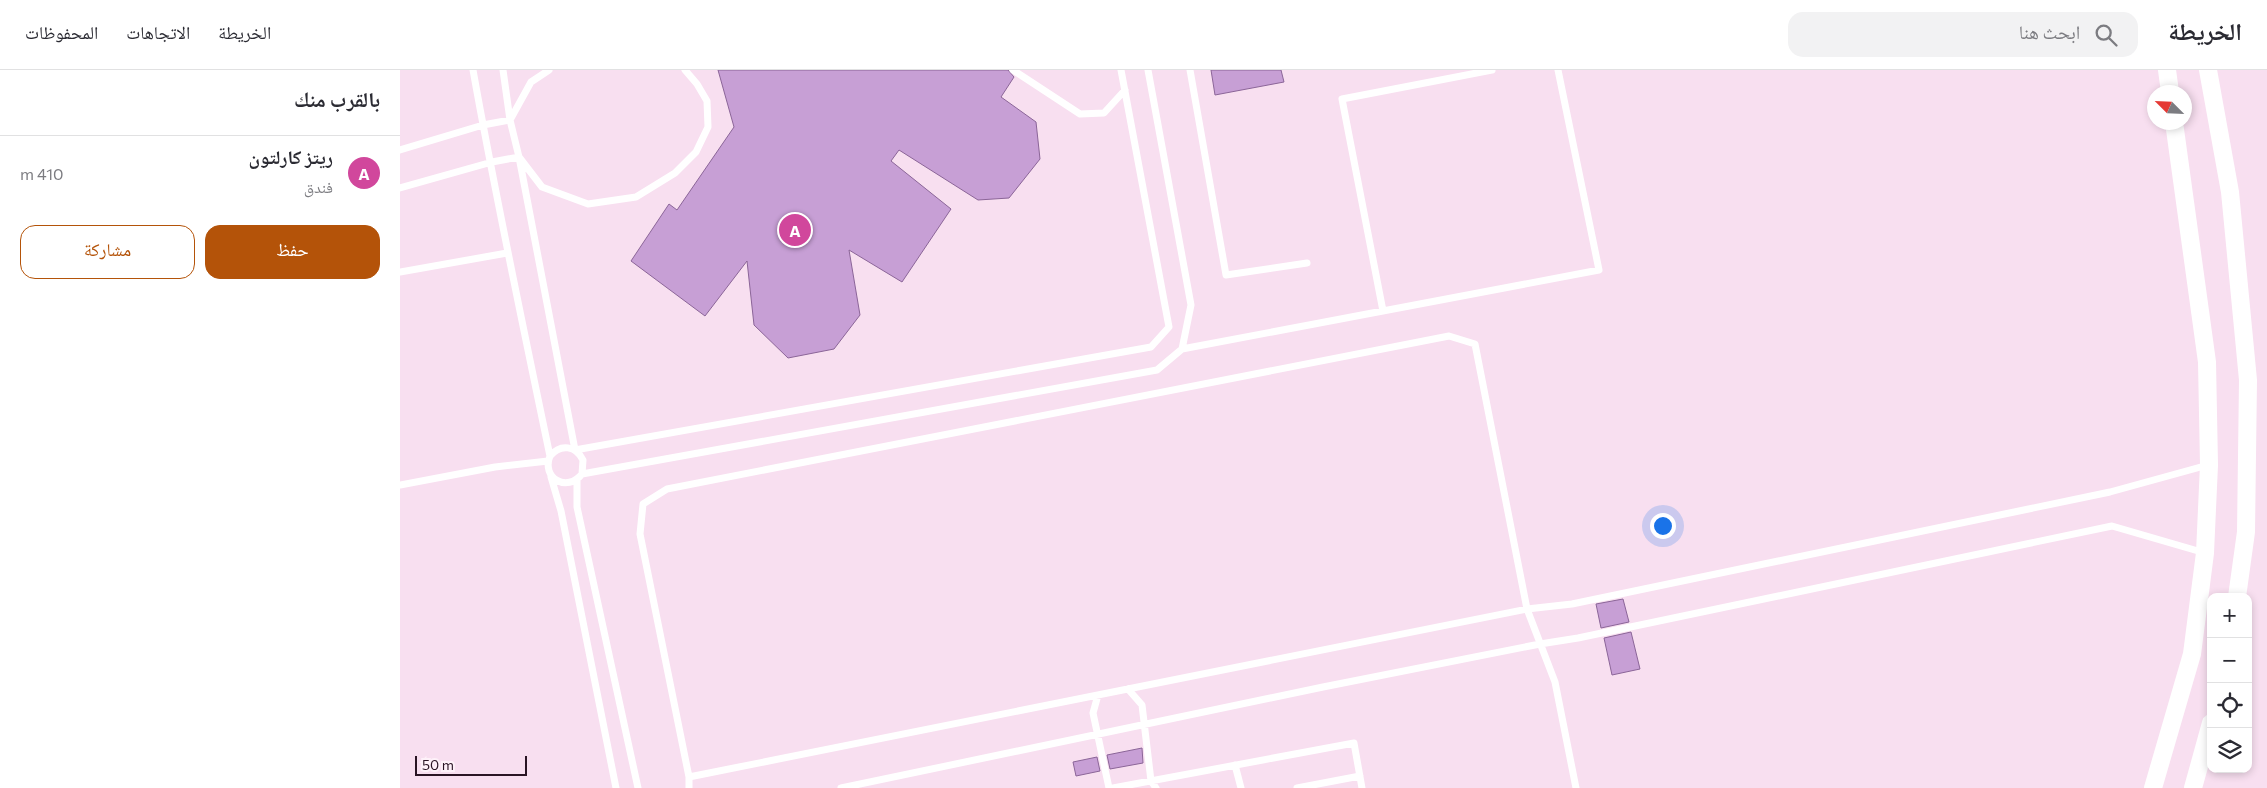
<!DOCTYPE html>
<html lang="ar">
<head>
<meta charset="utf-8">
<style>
	body { margin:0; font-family:Commissioner,"Noto Naskh Arabic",sans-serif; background:#f2f2f3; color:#2b2b33; direction:rtl }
	.controls { position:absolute; right:15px; bottom:15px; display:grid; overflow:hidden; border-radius:10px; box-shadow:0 2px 8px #0003 }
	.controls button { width:45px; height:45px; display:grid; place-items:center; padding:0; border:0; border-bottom:1px solid #e1e1e2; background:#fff; color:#2b2b33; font:25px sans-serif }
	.compass { position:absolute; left:1747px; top:15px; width:45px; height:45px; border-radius:50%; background:#fff; box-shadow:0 2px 8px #0003; rotate:294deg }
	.scale { position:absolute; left:15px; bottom:12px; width:112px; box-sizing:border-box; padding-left:5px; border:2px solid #2a1424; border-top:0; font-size:14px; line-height:18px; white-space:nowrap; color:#2a1424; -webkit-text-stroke:4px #fef1f9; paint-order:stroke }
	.you { position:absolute; left:1262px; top:455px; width:18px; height:18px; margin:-12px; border:4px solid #fff; border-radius:50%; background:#1a73e8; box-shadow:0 0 0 8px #1a73e833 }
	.badge { display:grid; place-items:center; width:32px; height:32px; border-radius:50%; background:#b45309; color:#fff; font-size:16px; font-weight:700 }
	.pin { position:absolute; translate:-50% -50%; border:2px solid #fff; box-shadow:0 1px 5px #0006 }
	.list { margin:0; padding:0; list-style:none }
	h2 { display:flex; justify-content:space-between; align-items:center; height:65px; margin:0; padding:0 20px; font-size:21px }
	h2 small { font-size:16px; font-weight:400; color:#7c7c81 }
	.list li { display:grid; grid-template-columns:32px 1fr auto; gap:15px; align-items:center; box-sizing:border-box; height:75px; padding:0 20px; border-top:1px solid #e1e1e2 }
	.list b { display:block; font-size:19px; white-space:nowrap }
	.list p { margin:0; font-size:16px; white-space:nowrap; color:#7c7c81 }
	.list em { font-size:16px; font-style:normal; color:#7c7c81 }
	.actions { display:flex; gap:10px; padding:15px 20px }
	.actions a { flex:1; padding:11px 0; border:1px solid #b45309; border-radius:15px; text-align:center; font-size:18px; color:#b45309 }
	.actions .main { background:#b45309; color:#fff }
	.icon { flex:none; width:28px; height:28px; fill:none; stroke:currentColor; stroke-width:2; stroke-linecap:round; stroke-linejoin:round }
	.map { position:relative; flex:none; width:1867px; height:718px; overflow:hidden; direction:ltr }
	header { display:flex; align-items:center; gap:30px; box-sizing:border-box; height:70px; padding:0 25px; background:#fff; border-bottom:1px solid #e1e1e2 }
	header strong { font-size:24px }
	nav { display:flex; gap:28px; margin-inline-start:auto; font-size:18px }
	.search { width:350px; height:45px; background:#f2f2f3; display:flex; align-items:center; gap:12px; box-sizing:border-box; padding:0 18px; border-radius:15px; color:#7c7c81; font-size:19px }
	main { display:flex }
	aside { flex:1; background:#fff }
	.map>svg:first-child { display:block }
	.building { fill:#c79fd5; stroke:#8b6598 }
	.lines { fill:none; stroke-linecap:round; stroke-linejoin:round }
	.service { stroke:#fff; stroke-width:7 }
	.tertiary { stroke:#fff; stroke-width:18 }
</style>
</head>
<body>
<header>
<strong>الخريطة</strong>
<div class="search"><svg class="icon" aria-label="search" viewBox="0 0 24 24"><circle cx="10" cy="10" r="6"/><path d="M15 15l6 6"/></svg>ابحث هنا</div>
<nav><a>الخريطة</a><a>الاتجاهات</a><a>المحفوظات</a></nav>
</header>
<main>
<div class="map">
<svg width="1867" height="718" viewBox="0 0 1867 718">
	<rect width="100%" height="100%" fill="#f8dff0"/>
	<!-- building -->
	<path class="building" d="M318,0H608L614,7L601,27L636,52L640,89L609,128L578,130L499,80L491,91L551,139L502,212L449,180L460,245L434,279L388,288L354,255L347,191L305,246L231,191L269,134L277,140L334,57Z
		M811,0H881L884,12L815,25Z
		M1223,529L1229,552L1201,558L1196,534Z
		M1231,562L1240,599L1212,605L1204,568Z
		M742,678L743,693L710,699L707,685Z
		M697,687L700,701L676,706L673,692Z"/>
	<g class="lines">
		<!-- service -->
		<path class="service" d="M73,0C96,129 123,257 150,386
			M103,0L110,50L119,87L175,380L751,277L769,257L721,0
			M613,0L680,44L704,43L725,20
			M790,0L826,205L907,193
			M0,80L83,55L110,50L131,12L149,0
			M0,118L92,92L119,87L142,117L188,134L236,127L275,103L296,82L308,57L307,31L297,14L285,0
			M0,202L107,183
			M983,241L942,29L1092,0
			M782,279L1199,200L1158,0
			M182,404L183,390C176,376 161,373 150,386C141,408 167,423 182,404L757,300L782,279L791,235L748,0
			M151,407L161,441L216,718
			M177,410V437L238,718
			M0,415L95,397L148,391
			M728,619L742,635L751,711L756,718
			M698,625L693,643L709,718
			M835,695L841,718
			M289,707L1127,539L1172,534L1710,422L1808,395
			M289,718V707L240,464L243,434L267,419L1049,266L1075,274L1127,539L1155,612L1176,718
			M441,718L923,617L1140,574L1178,568L1712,456L1805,483
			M713,718L954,673L962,718
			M897,718L960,706"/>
		<!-- tertiary -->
		<path class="tertiary" d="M1767,0L1770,22
			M1808,0L1830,122L1848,310L1846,462L1837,527
			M1753,718L1792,584L1805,483L1809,395L1807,292L1774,52
			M1793,718L1811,653"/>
	</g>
</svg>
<div class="controls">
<button>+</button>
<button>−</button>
<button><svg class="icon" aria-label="locate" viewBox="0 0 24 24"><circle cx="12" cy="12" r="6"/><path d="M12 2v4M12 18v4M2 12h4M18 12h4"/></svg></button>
<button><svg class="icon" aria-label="layers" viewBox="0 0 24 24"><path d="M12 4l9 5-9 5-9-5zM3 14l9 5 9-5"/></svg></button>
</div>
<svg class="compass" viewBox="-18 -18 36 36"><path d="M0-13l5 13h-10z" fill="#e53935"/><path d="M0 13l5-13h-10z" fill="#7c7c81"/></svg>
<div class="scale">50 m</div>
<div class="you"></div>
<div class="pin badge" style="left:395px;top:160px;background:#d1479c">A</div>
</div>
<aside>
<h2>بالقرب منك<small></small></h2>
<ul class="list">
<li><span class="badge" style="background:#d1479c">A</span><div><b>ريتز كارلتون</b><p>فندق</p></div><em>410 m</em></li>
</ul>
<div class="actions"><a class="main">حفظ</a><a>مشاركة</a></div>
</aside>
</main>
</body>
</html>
